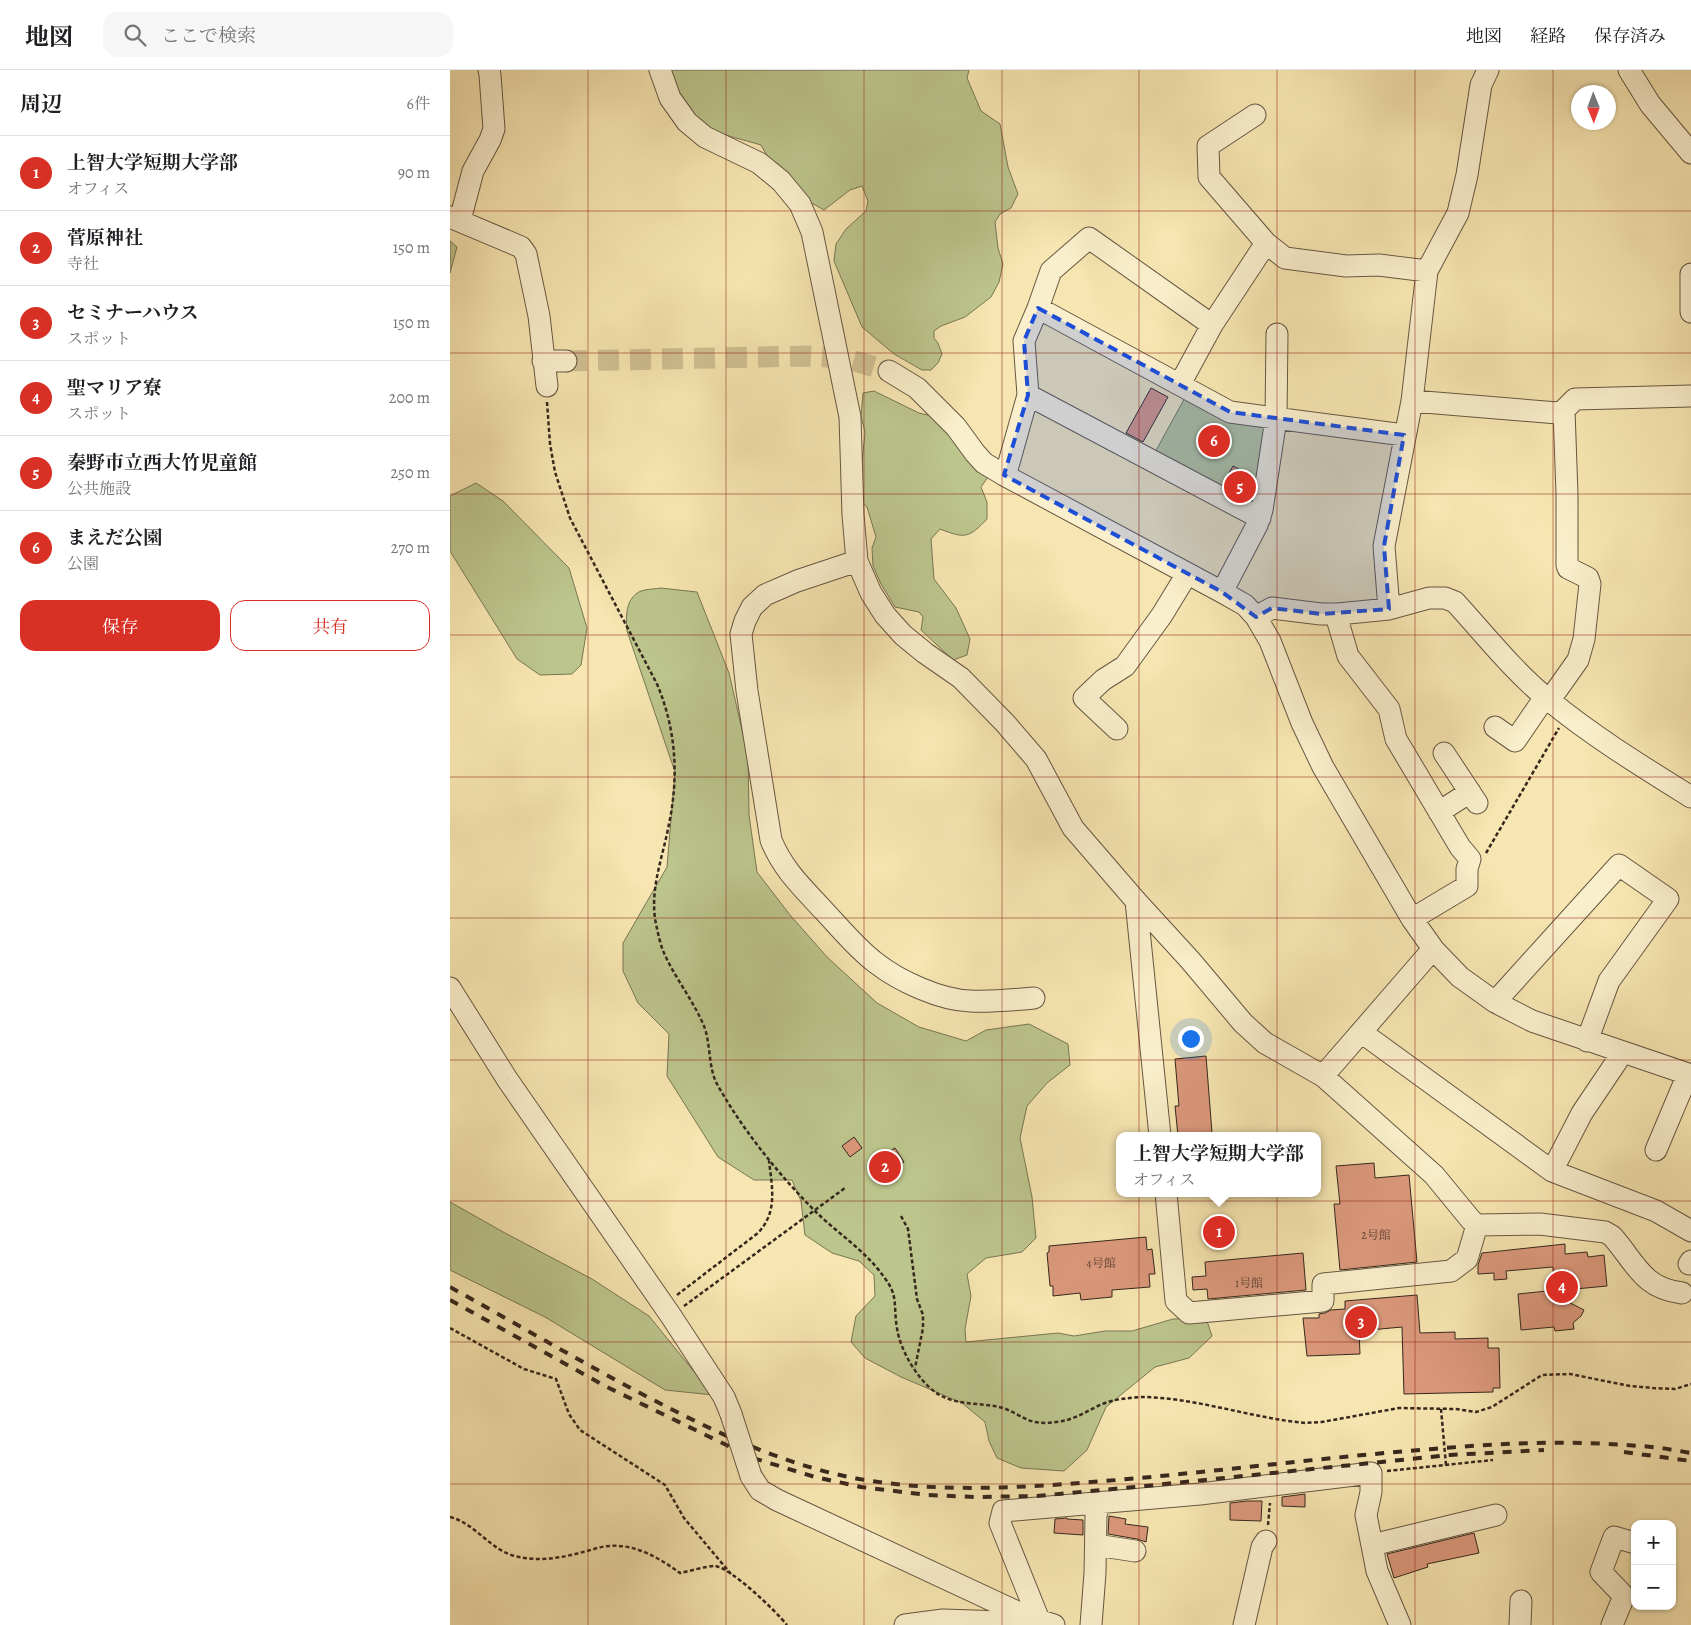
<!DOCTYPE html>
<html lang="ja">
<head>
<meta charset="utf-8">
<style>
	body { margin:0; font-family:Alegreya,"Noto Serif JP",serif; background:#f6f6f6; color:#202124 }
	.controls { position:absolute; right:15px; bottom:15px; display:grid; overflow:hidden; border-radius:10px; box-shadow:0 1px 4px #0004 }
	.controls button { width:45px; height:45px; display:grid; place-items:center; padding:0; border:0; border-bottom:1px solid #e0e0e0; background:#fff; color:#202124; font:25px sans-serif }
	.compass { position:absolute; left:1121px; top:15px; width:45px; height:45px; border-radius:50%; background:#fff; box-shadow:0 1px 4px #0004; rotate:179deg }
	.you { position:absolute; left:740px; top:968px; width:18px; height:18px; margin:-12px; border:4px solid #fff; border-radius:50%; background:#1a73e8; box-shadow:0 0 0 8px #1a73e833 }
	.badge { display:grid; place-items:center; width:32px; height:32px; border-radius:50%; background:#d93025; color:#fff; font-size:16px; font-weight:700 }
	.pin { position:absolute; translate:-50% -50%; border:2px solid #fff; box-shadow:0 1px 5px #0006 }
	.popup { position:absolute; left:666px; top:1062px; width:205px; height:65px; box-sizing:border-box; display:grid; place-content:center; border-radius:10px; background:#fff; filter:drop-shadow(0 1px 4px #0005); font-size:16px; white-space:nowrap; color:#757577 }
	.popup b { font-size:19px; color:#202124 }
	.popup::after { content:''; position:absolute; left:50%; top:100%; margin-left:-10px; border:10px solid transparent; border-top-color:#fff }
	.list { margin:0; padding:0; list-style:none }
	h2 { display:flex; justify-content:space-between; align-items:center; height:65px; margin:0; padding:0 20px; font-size:21px }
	h2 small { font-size:16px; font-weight:400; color:#757577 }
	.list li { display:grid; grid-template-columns:32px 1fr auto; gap:15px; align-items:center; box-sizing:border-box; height:75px; padding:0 20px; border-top:1px solid #e0e0e0 }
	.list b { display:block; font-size:19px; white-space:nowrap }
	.list p { margin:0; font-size:16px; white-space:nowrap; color:#757577 }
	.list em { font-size:16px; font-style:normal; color:#757577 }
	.actions { display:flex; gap:10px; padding:15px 20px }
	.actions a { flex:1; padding:11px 0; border:1px solid #d93025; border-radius:15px; text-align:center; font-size:18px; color:#d93025 }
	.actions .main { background:#d93025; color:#fff }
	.icon { flex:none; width:28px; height:28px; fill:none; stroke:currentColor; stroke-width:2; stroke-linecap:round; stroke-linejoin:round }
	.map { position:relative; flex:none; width:1241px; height:1555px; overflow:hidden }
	header { display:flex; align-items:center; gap:30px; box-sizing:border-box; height:70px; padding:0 25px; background:#fff; border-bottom:1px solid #e0e0e0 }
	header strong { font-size:24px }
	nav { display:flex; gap:28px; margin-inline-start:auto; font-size:18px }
	.search { width:350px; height:45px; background:#f6f6f6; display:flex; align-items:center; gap:12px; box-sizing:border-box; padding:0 18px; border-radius:15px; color:#757577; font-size:19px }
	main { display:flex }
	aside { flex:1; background:#fff }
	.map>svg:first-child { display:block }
	.green { fill:#bcc58c; stroke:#787654 }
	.building { fill:#db987b; stroke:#35271d }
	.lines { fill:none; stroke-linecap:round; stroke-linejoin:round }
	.minor-tunnel { stroke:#d0c093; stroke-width:21; stroke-dasharray:21 11; stroke-linecap:butt }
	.minor-casing { stroke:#665742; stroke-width:23 }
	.path { stroke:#35271d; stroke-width:2.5; stroke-dasharray:4 2.5; stroke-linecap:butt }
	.minor { stroke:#faefcc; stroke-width:21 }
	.rail { stroke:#35271d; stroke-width:4; stroke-dasharray:9 9; stroke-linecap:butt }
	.minor-bridge-casing { stroke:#665742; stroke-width:23; stroke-linecap:butt }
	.path-bridge { stroke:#35271d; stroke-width:2.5; stroke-dasharray:4 2.5; stroke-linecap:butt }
	.minor-bridge { stroke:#faefcc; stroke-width:21 }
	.marked { fill:#1d4ed8; fill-opacity:0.2; stroke:#1d4ed8; stroke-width:4; stroke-dasharray:10 6; stroke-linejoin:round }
	.grid { fill:none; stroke:#8f2418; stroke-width:1; stroke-opacity:0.55 }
	.labels { text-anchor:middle; stroke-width:5; stroke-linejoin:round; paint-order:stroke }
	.number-label { font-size:12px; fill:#5e4334 }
</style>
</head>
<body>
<header>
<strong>地図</strong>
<div class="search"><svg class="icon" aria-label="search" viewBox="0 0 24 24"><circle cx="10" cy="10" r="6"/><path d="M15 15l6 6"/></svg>ここで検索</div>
<nav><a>地図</a><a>経路</a><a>保存済み</a></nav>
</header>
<main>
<aside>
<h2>周辺<small>6件</small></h2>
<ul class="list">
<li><span class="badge">1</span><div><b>上智大学短期大学部</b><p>オフィス</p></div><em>90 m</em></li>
<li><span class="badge">2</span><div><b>菅原神社</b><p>寺社</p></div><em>150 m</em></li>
<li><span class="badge">3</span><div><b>セミナーハウス</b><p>スポット</p></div><em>150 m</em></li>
<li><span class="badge">4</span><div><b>聖マリア寮</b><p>スポット</p></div><em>200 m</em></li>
<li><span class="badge">5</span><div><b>秦野市立西大竹児童館</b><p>公共施設</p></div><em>250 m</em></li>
<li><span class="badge">6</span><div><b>まえだ公園</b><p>公園</p></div><em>270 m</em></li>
</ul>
<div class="actions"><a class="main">保存</a><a>共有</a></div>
</aside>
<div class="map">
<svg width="1241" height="1555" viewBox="0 0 1241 1555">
	<rect width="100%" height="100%" fill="#f7e6b1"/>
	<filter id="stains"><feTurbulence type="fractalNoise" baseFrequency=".004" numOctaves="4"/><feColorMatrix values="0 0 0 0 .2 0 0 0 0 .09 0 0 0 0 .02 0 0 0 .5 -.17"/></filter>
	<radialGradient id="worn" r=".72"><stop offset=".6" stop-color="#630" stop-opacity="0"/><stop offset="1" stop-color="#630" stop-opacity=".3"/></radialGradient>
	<!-- green -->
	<path class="green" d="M219,0H519L517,8L531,41L550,54L558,97L568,124L561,138L550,144L545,152L548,178L553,194L549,212L541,227L515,247L491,256L484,261V268L488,273L492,284L488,293L481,300H472L444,284L412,257L384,191L386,174L396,159L416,141L418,131L412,116L400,120L374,140L353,128L321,93L311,75C292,69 268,65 252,54C238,44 226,15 219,0Z
		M0,171L7,177L0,203Z
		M424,321L469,343L486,347L538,407L531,417L537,432V449C519,468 515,469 490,459L481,469L484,509L506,538L520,569L517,585L503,590L471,560L473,547L469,542L445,537L431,514L423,496L422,478L426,467L417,437L411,431V403L415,362L411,346L413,323Z
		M737,324L819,358L801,438L704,384Z
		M26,413L53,431L119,498L137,558L131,595L122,604L90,605L67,589L0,481V426Z
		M211,518L247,522L279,603L298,686L299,745L307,802L340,845L377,887L427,933L469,957L516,971L536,960L579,954L618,974L620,995L597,1013L577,1036L570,1068L582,1127L586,1168L572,1182L536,1188L517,1204L521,1226L515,1259L516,1272L608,1263L624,1266L655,1261H682L723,1249L756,1248L762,1266L739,1288L705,1297L656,1337L637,1380L614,1401L571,1398L547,1388L539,1371L535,1352L512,1333L451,1307L415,1288L401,1272L406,1246L425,1226L424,1205L409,1191L382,1183L355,1165L351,1131L342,1110H304L268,1087L217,1006L219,964L188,933L173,901V873L217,797L225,702L177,561C176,547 175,528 191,521C197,519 205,519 211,518Z
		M0,1132L55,1163L142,1209L199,1246L263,1325L215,1320L95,1247L0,1200Z"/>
	<!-- building -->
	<path class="building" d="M701,318L718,327L693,372L676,363Z
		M783,396L804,408L801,429L773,414Z
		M756,986L762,1063H758V1064L728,1066L725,1036H729L725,989Z
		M404,1067L412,1078L400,1087L392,1076Z
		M445,1078L454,1092L439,1102L443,1108L433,1114L421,1094Z
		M924,1093L925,1108L959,1105L967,1192L890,1200L884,1134H890L886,1096Z
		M696,1167L697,1180L702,1179L705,1204H699L700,1217L662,1220V1227L631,1230L630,1223L603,1226V1216H600L597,1183L599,1182V1176Z
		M1115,1174V1184L1137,1182L1138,1187L1154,1185L1157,1216L1104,1221L1103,1197L1056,1201L1057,1209L1044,1210V1203L1028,1204V1195L1032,1183Z
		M853,1183L856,1220L758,1229L757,1219L743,1220L742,1207L756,1206L755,1192Z
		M1097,1221L1134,1240L1131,1246L1123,1253L1124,1259L1105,1261L1104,1257L1071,1260L1068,1224Z
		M967,1225L970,1263L1005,1262V1269L1038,1268V1278H1049L1050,1318H1043V1322L954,1324L952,1257L909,1261L910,1284L857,1286L853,1248H869V1244L875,1243L881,1240L895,1239V1231Z
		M855,1424V1437L832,1436V1427Z
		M797,1431H812L811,1451L780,1450V1433Z
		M659,1446L676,1449L675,1454L698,1457L696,1472L687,1469L658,1464Z
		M617,1448V1449L633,1450V1465L604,1463L605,1449Z
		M1024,1463L1029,1483L977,1494L978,1497L944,1508L937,1484Z"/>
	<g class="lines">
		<!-- minor-tunnel -->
		<path class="minor-tunnel" d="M116,291L358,286L394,288L439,301"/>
		<defs>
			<path id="minor" d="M210,0L220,28L237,52L255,67L309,93L331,111L350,134L362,162L400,347L403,445L407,491L421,523L435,545L453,565L475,583L511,608L555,653L586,689L623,758L686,831L740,890L793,953L815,973L873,1006L984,1105L1021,1150L1027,1155L1090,1154L1155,1162L1162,1166C1186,1193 1192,1218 1232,1223
				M1179,0L1200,34L1241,83
				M805,45L758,76L759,107L816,173L835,188L896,196L929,195L977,201
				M0,147L71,177L76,184L89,246L97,316
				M10,150L23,101L40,70L44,59L40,5L39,0
				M1241,204V242
				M588,238L780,342L954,365
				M93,291H116
				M439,301L467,318L506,357L525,383L534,393L554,405L772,522L795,535L806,547L820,571L852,653L873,697L962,849L984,880L1010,907L1045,932L1082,951L1241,1005
				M730,314L762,255L816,173
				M578,325L810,448
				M962,331L1108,343L1114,340L1125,329L1241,326
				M554,405L558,396L578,325L574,271L588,238L601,201L639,168L762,255
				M407,491L347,511L315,525L302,537L295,551L291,564L297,621L321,770C333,800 353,818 375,842C391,859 407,879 426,893C449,911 490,930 520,931C541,932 563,930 584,928
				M772,522L807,455L812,440L826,349L827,264
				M939,539L934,476L962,331L977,201L1008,143L1017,105L1031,15L1038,0
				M888,544V552L898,586L939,639L946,669L1010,777L1020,789L1017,799V816L962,849
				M806,547L822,538L871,544H888L939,539L979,528H995L1005,532C1036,566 1065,603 1100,631C1144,667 1193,697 1241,727
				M1099,631L1128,590L1134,569L1140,514L1138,508L1118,498L1117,495V424L1114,340
				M1045,657L1065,671L1095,627
				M667,659L634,628L653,610L675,596L712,545L737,504
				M994,683L1027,733
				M989,742L1020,722
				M686,831L710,1066
				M0,918L57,1009L221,1246L274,1327L281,1344
				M1045,932L1169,795L1218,829L1159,911L1137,971
				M911,962L1102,1101L1206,1141L1241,1161
				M873,1006L977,886L984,880
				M1206,1080L1238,1004
				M1102,1101L1132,1043L1167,991L1171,982
				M716,1123L726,1231L739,1243L873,1231V1214L1001,1201L1017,1189L1027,1155
				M1239,1194L1241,1191
				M301,1406L310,1420L327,1430L578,1547L604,1555
				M646,1475L685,1481
				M922,1475L1046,1445
				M589,1550L550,1453L553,1441L750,1424L921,1403V1422L916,1445L927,1501L950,1555
				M455,1555L493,1550L553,1552L578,1547L577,1550
				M641,1555L645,1503L646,1446L649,1433
				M794,1555L812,1477L816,1471
				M1070,1555L1071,1531
				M1162,1555L1174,1526L1151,1502L1164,1467L1185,1473"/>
		</defs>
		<!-- minor casing -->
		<use href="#minor" class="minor-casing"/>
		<!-- path -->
		<path class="path" d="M97,332L100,374L105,402L120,448L207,614C226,659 229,706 219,754C213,787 199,820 206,854C208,863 210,874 214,883C225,908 243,930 254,956C261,974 258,997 267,1014C292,1059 329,1105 365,1141C387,1163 416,1181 434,1207C449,1226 443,1236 447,1258C450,1282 473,1320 496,1328C513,1335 532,1333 549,1337C559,1339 567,1345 576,1349C588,1355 605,1353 617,1350C631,1346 642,1338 655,1333C666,1329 678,1328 690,1327C744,1327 801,1348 855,1353L872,1352L949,1338L1006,1339L1026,1342L1042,1337L1092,1305L1120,1304L1180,1316L1203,1318L1225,1319L1241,1314
			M1036,783L1109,658
			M451,1146L458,1159L467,1229L473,1245V1258L465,1298
			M227,1225L308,1163C328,1142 322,1117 319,1091
			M234,1236L395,1118
			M0,1258L74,1299L106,1309L119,1344L130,1360L215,1415L234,1448L281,1504
			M937,1401L1043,1390
			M0,1447C25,1453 40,1480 65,1486C88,1492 111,1488 133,1482C142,1480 151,1476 160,1476C186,1474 209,1488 230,1503C240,1501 256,1496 265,1496C281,1498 326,1541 337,1555
			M818,1455L820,1433"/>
		<!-- minor -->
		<use href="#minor" class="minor"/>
		<!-- rail -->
		<path class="rail" d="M0,1217C74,1258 146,1301 221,1339C280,1369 343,1397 409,1409C495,1424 581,1417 667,1410C772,1401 877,1387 983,1379C1052,1373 1120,1370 1190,1376C1207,1377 1224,1380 1241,1383
			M0,1230L157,1317L303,1388L365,1407L411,1417L478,1425L525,1427L587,1426L695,1416L1000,1385L1094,1380
			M1174,1382L1241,1391"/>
		<defs>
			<path id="minor-bridge" d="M281,1344L301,1406"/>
		</defs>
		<!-- minor-bridge casing -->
		<use href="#minor-bridge" class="minor-bridge-casing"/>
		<!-- path-bridge -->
		<path class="path-bridge" d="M991,1339L996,1395"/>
		<!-- minor-bridge -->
		<use href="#minor-bridge" class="minor-bridge"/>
	</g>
	<!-- marked area -->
	<path class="marked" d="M588,238L780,342L954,365L934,476L939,539L871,544L822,538L806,547L772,522L554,405L578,325L574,271Z"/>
	<!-- grid -->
	<path class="grid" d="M138,0V1555M276,0V1555M414,0V1555M552,0V1555M689,0V1555M827,0V1555M965,0V1555M1103,0V1555M0,141H1241M0,283H1241M0,424H1241M0,565H1241M0,707H1241M0,848H1241M0,990H1241M0,1131H1241M0,1272H1241M0,1414H1241"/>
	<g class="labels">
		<!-- number labels -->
		<g class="number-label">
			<text x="926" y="1169">2号館</text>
			<text x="651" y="1197">4号館</text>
			<text x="799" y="1217">1号館</text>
		</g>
	</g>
	<rect width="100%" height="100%" filter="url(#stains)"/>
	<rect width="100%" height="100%" fill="url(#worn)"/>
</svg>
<div class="controls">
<button>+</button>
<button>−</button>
</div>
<svg class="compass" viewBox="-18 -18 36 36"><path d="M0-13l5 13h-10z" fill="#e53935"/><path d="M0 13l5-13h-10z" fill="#757577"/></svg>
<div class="you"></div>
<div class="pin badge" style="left:769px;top:1162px">1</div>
<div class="popup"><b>上智大学短期大学部</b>オフィス</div>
<div class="pin badge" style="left:435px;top:1097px">2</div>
<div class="pin badge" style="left:911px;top:1252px">3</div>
<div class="pin badge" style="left:1112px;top:1217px">4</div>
<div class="pin badge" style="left:790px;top:417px">5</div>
<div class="pin badge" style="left:764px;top:371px">6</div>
</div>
</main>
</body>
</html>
